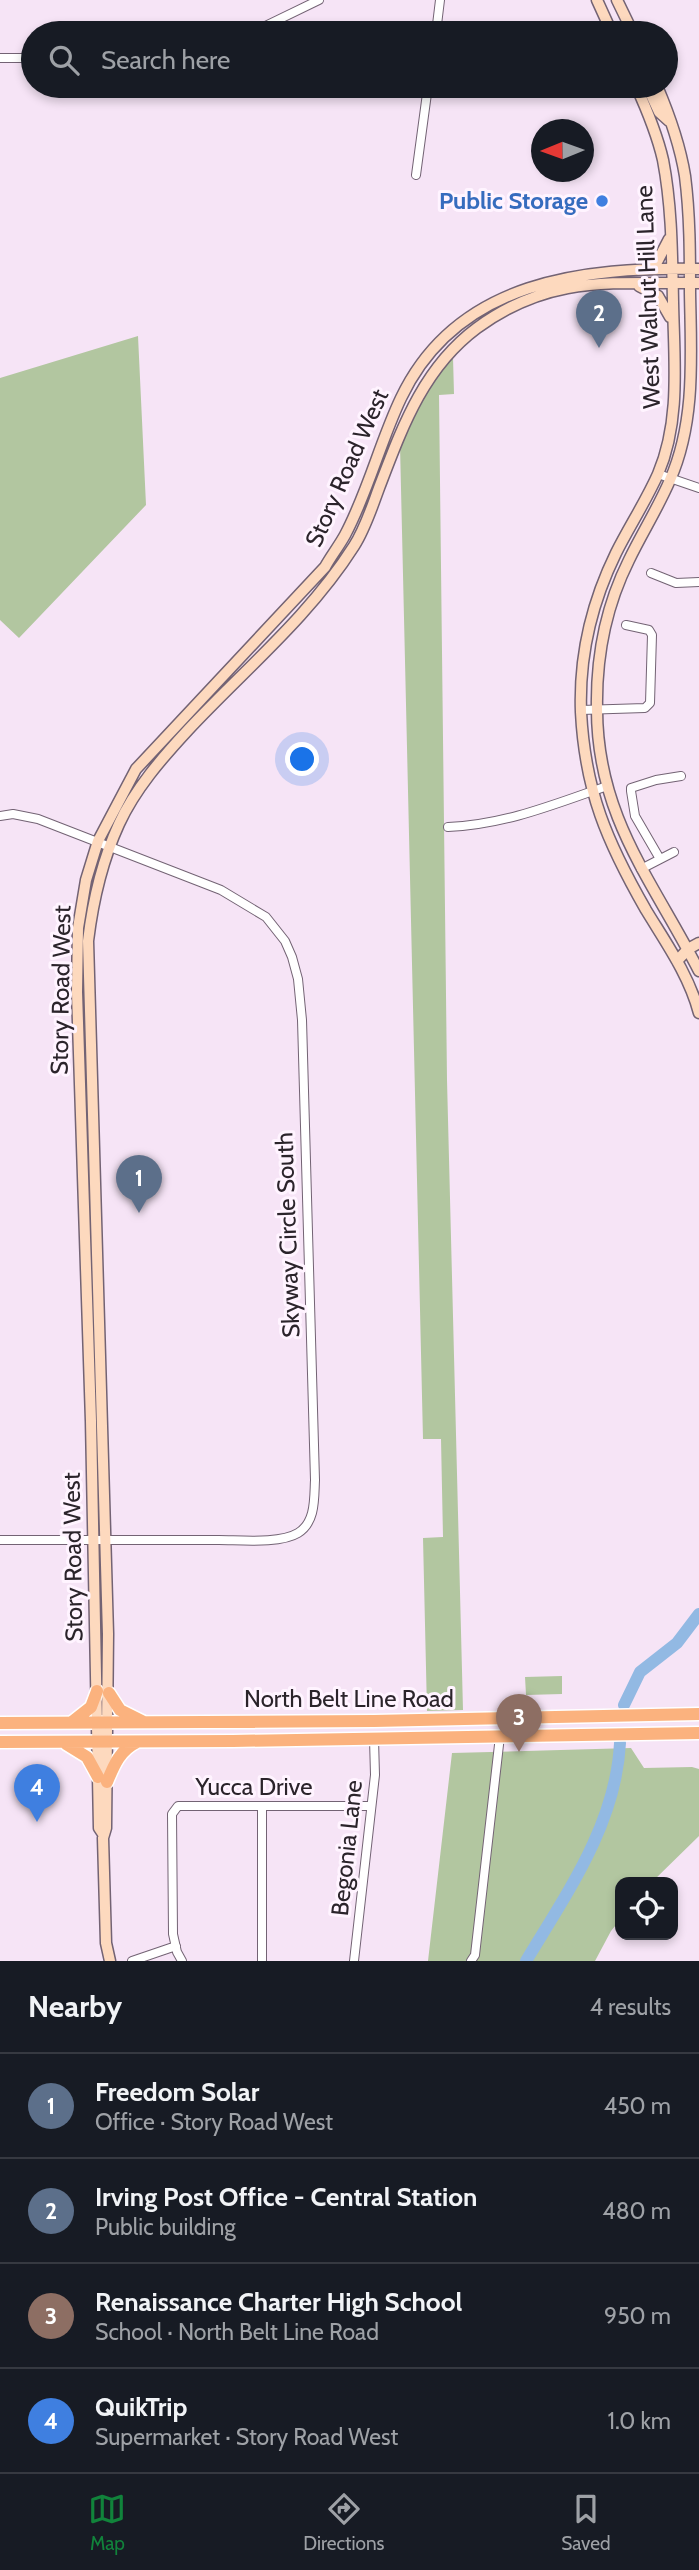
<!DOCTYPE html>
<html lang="en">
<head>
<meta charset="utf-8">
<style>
	body { margin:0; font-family:Cabin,sans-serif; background:#20242c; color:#f1f3f6 }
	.controls { position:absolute; right:21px; bottom:21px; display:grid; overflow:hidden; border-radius:14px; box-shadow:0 4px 10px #0003 }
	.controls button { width:63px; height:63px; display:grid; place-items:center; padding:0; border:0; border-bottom:2px solid #363941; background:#171b24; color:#f1f3f6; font:35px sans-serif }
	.compass { position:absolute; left:531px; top:119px; width:63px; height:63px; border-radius:50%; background:#171b24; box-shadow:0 4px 10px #0003; rotate:269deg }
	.you { position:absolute; left:303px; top:760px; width:24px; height:24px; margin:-18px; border:5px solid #fff; border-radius:50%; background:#1a73e8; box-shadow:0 0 0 10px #1a73e833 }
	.badge { display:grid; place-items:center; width:46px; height:46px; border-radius:50%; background:#11833b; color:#fff; font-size:23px; font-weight:700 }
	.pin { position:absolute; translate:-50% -58px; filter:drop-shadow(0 2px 4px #0008) }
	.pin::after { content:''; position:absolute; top:37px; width:24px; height:21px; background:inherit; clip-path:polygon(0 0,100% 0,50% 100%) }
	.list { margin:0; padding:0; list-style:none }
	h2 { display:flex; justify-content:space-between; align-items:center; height:91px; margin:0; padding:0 28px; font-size:30px }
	h2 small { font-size:23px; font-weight:400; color:#9ea1a6 }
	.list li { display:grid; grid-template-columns:46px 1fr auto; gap:21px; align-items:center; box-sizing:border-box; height:105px; padding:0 28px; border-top:2px solid #363941 }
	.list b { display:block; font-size:26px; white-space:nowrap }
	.list p { margin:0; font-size:23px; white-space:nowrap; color:#9ea1a6 }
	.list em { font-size:23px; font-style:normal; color:#9ea1a6 }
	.icon { flex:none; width:38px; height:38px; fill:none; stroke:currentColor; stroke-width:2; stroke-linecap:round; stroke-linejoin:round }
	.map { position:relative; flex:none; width:699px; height:1961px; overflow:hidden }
	.search { position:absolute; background:#171b24; box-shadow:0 4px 10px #0003; left:21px; right:21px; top:21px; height:77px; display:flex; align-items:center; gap:18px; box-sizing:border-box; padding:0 24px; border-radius:38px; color:#9ea1a6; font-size:26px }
	.sheet { height:511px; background:#171b24 }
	nav { display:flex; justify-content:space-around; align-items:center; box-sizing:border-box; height:98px; border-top:2px solid #363941; background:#171b24; font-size:19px; color:#9ea1a6 }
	nav a { display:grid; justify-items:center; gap:4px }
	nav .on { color:#11833b }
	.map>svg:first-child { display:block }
	.green { fill:#b2c6a0 }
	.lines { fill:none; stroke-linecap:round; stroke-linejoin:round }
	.river { stroke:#92b9e3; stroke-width:12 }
	.street-casing { stroke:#736374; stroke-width:10 }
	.secondary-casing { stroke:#736374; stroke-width:13 }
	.primary-casing { stroke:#fff; stroke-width:15 }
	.street { stroke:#fff; stroke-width:8 }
	.secondary { stroke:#fdd9be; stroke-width:10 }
	.primary { stroke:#fbb27e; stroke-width:12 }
	.shop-dot { fill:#3f7fe0; stroke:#fff4ff; stroke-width:2.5 }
	.labels { text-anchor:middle; stroke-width:6; stroke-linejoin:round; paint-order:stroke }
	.shop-label { font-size:24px; font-weight:bold; fill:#366cbe; stroke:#fff4ff; text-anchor:end }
	.street-label { font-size:24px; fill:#2b242b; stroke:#fff4ff }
</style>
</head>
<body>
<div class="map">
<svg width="699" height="1961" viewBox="0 0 699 1961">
	<rect width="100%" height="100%" fill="#f6e4f6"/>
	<!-- green -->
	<path class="green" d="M138,336L146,505L19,638L0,620V378Z
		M453,357L454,394L439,395L447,1080L463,1710L427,1711L423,1538L443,1537L441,1439H423L400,445L431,382Z
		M562,1676V1694L526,1695L525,1677Z
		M631,1748L644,1768L692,1767L699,1769V1836L652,1882H620V1920L611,1931L595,1961H428L452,1753Z"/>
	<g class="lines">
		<!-- river -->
		<path class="river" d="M624,1705L640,1672L677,1643L699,1614
			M526,1961C567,1893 616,1824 620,1743"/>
		<defs>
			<path id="street" d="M251,33L319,0
				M436,33L440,0
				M0,58H33
				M416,175L428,86
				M658,474L699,488
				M651,573L676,583L699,582
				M581,710L645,708L650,703L652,635L649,630L626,625
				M0,816L13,814L38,819L221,890L266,917L285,941L292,957L298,979L302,1020L315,1480C314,1498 316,1522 298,1533C280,1544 240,1540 219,1540C146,1540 73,1540 0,1540
				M448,827C504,825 555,804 607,786
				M660,859L635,816L631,791V788L656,780L681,776
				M641,869L674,852
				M132,1961L176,1946
				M182,1961L177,1952L173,1934L172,1814L178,1806H371
				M262,1961V1806
				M354,1961L375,1775L374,1739
				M471,1961L475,1955L500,1736"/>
			<path id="secondary" d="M597,0L612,33
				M617,0L633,33
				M636,86C647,110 657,134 663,160C672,207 672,254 673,302C674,360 681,420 658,474C646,501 629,527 616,553C592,602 579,657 581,712C585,791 607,842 646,910C666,943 689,975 699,1013
				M647,86L659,112L669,121
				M657,86C669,114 680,145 685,176C690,215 690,254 690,293C691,355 696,421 670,480C658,508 642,533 629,560C606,606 596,658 597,709C597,817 653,881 699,971
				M645,269L657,262L669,239
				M639,286L658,296L670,317
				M677,961L688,949L699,943
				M103,1834L99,1828L91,1421L77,992L78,928L86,880L98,841L136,769L325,567C331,556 339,546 345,535C368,492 380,442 401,398C457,280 584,267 699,269
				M110,1961L106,1943L103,1838L106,1828L108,1634L88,941C93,900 102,861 119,824C135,789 162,758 188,730C244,670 309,617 354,546C365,529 372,507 379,488C402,428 423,368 477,328C551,274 612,284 699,283"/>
			<path id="primary" d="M109,1693L120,1710L142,1721
				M72,1722L91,1707L97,1691
				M0,1723L374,1721L699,1714
				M0,1742L233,1741L699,1733
				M66,1744L87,1757L98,1777
				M107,1782C114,1765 120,1750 137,1742"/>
		</defs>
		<!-- street casing -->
		<use href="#street" class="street-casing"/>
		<!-- secondary casing -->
		<use href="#secondary" class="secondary-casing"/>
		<!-- primary casing -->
		<use href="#primary" class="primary-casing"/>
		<!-- street -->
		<use href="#street" class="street"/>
		<!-- secondary -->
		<use href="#secondary" class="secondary"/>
		<!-- primary -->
		<use href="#primary" class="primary"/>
	</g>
	<!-- markers -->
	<circle class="shop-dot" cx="602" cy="201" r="7"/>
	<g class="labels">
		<!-- shop labels -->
		<g class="shop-label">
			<text x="588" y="209">Public Storage</text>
		</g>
		<!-- street labels -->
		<g class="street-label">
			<text transform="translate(648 297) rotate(-92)" y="8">West Walnut Hill Lane</text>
			<text transform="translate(347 468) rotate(-66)" y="8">Story Road West</text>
			<text transform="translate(61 990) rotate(-89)" y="8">Story Road West</text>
			<text transform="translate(288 1235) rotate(-92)" y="8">Skyway Circle South</text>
			<text transform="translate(73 1557) rotate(-91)" y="8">Story Road West</text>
			<text x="349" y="1707">North Belt Line Road</text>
			<text x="254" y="1795">Yucca Drive</text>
			<text transform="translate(347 1848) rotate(-84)" y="8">Begonia Lane</text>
		</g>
	</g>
</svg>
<div class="controls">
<button><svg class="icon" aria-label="locate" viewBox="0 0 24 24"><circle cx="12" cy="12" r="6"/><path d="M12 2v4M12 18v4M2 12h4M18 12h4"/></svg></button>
</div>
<svg class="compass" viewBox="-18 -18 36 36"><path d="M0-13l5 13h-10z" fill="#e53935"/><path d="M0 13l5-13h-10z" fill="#9ea1a6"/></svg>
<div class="you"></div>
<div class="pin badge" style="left:139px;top:1213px;background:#5c6f8a">1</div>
<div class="pin badge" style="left:599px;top:348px;background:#5c6f8a">2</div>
<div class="pin badge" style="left:519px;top:1752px;background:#8d6e63">3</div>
<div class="pin badge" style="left:37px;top:1822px;background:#3f7fe0">4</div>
<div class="search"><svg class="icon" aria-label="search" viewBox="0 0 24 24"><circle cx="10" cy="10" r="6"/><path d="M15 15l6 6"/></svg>Search here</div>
</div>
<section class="sheet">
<h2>Nearby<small>4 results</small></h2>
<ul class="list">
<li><span class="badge" style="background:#5c6f8a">1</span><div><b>Freedom Solar</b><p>Office · Story Road West</p></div><em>450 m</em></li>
<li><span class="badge" style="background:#5c6f8a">2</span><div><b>Irving Post Office - Central Station</b><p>Public building</p></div><em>480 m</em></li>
<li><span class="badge" style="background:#8d6e63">3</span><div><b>Renaissance Charter High School</b><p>School · North Belt Line Road</p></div><em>950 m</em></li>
<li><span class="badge" style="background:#3f7fe0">4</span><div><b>QuikTrip</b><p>Supermarket · Story Road West</p></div><em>1.0 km</em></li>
</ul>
</section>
<nav>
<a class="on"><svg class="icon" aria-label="map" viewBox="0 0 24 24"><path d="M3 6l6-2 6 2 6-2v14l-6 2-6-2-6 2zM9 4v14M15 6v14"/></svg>Map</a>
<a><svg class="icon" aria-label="directions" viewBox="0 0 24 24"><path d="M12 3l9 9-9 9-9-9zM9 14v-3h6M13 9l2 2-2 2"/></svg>Directions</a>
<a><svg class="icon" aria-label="saved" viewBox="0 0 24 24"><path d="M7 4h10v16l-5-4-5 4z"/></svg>Saved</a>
</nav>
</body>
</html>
